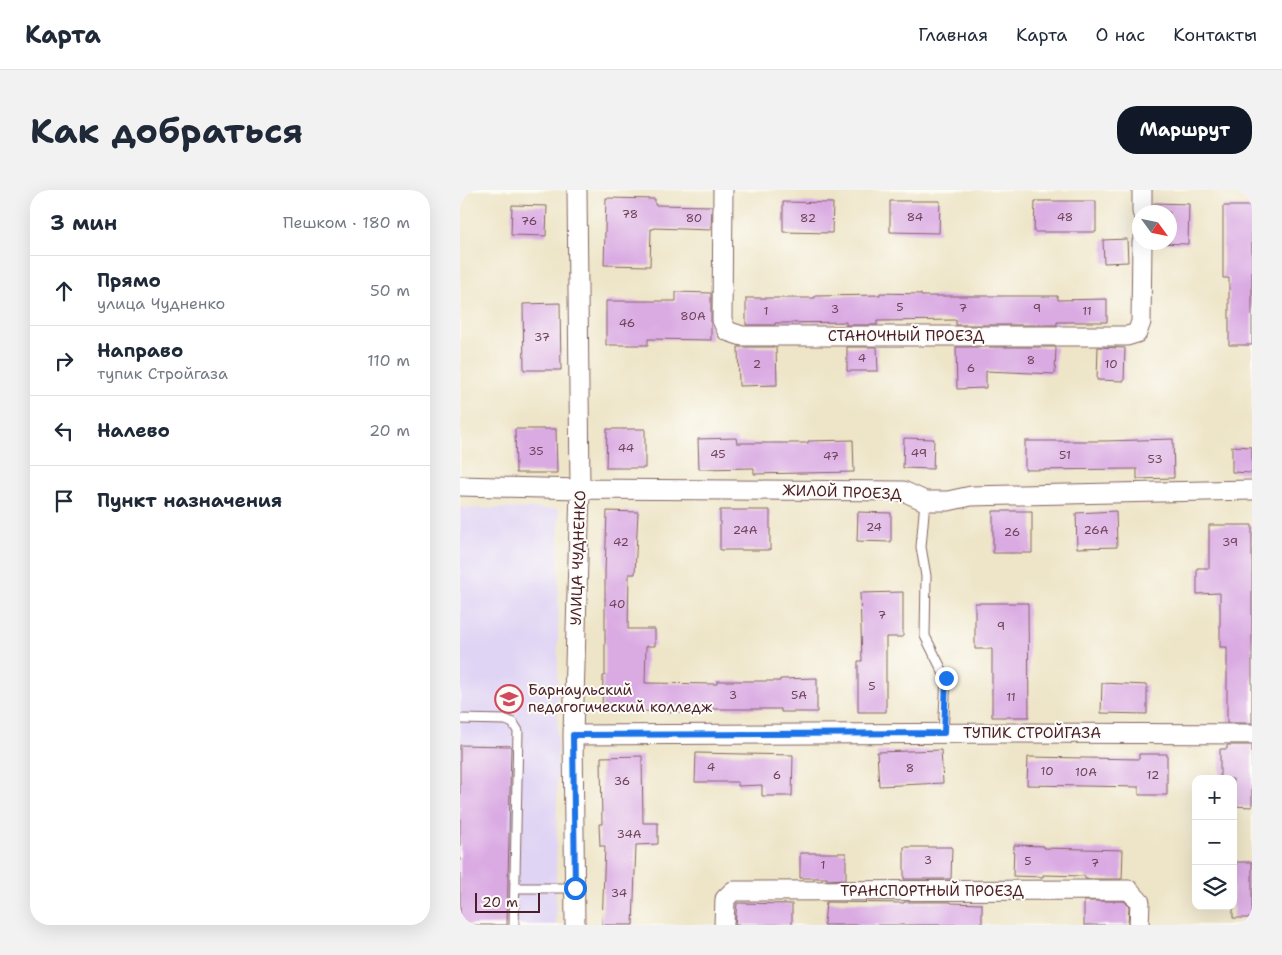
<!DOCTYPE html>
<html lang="ru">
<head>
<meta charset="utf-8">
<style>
	body { margin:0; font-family:"Shantell Sans",sans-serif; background:#f2f2f3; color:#1f2937 }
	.controls { position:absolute; right:15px; bottom:15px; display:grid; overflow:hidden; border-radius:10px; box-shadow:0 5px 20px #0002 }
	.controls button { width:45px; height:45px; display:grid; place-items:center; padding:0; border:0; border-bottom:1px solid #e0e1e3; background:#fff; color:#1f2937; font:25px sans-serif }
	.compass { position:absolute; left:672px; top:15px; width:45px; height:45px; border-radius:50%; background:#fff; box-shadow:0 5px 20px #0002; rotate:123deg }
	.scale { position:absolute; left:15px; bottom:12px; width:65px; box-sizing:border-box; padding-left:5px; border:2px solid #4a1f2b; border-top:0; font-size:14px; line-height:18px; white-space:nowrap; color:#4a1f2b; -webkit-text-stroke:4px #fdfcf7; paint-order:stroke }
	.stop { position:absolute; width:15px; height:15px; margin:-11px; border:4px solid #1a73e8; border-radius:50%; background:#fff }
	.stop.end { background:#1a73e8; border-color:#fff; box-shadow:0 1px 5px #0008 }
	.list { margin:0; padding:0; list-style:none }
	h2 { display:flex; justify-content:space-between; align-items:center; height:65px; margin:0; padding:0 20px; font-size:21px }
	h2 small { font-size:16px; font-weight:400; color:#747a83 }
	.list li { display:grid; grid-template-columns:32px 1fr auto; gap:15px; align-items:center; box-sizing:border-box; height:70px; padding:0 20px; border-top:1px solid #e0e1e3 }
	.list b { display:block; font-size:19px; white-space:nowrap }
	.list p { margin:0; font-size:16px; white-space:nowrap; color:#747a83 }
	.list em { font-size:16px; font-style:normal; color:#747a83 }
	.icon { flex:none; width:28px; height:28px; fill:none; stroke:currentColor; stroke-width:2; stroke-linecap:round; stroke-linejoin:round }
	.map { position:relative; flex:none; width:792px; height:735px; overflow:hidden; border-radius:20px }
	header { display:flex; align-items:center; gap:30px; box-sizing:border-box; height:70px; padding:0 25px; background:#fff; border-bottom:1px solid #e0e1e3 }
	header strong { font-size:24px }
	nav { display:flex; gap:28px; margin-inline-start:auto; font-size:18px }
	.intro { display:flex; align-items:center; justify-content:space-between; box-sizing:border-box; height:120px; padding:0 30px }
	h1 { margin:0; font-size:35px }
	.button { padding:12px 22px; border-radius:20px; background:#111827; color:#fff; font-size:18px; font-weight:700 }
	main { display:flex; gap:30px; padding:0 30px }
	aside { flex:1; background:#fff; border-radius:20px; box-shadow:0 5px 20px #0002 }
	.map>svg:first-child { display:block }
	.built { fill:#e0d4f4 }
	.building { fill:#daabe3 }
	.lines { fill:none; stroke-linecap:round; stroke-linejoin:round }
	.service-casing { stroke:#836462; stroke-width:11 }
	.minor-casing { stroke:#836462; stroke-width:21 }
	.service { stroke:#fff; stroke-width:9 }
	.minor { stroke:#fff; stroke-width:19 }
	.route { stroke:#1a73e8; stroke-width:6 }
	.labels { text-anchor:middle; stroke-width:4; stroke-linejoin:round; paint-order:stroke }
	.number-label { font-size:12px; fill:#6e4259 }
	.street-label { font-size:15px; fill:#4a1f2b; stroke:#fdfcf7 }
	.poi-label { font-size:15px; fill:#4a1f2b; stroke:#fdfcf7; text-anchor:start }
</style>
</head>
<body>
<header>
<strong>Карта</strong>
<nav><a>Главная</a><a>Карта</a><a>О нас</a><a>Контакты</a></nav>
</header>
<div class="intro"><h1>Как добраться</h1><a class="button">Маршрут</a></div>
<main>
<aside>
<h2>3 мин<small>Пешком · 180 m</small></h2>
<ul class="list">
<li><svg class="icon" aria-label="ahead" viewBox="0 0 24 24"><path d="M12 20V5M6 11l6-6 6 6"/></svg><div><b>Прямо</b><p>улица Чудненко</p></div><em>50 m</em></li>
<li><svg class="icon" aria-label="right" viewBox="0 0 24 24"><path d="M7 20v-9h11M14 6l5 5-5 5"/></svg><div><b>Направо</b><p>тупик Стройгаза</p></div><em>110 m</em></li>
<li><svg class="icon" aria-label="left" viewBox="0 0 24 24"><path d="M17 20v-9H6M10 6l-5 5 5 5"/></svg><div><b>Налево</b></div><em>20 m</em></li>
<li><svg class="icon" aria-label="arrive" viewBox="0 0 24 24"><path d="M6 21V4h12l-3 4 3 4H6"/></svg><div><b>Пункт назначения</b></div></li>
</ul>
</aside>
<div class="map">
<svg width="792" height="735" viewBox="0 0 792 735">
	<rect width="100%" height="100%" fill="#fdfcf7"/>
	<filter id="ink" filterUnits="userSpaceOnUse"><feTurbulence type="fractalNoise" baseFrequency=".02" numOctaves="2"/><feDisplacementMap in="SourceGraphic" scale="10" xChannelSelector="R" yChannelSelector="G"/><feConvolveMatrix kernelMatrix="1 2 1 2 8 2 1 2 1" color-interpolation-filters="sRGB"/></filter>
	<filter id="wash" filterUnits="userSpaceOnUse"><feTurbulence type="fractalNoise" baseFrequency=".0096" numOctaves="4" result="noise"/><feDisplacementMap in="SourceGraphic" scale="20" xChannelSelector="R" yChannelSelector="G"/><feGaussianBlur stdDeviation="1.12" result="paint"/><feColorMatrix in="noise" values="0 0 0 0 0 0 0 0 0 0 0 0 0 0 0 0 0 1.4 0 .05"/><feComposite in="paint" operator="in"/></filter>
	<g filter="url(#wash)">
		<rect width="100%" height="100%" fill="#eee5c8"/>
		<!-- built -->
		<path class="built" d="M0,318L99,319L96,735H0Z"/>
		<g id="blocks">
			<!-- building -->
			<path class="building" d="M146,8L195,9V15L252,16L251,40L194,38V39H191L190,76L144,75Z
				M430,11H480L479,43L430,42Z
				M575,11H636V42H574Z
				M323,12L373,13L372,43L323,42Z
				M694,13L729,14L728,54L693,53L710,52V22H694Z
				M52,15L87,16L86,46L51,45Z
				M763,16H792V155H769V88H763Z
				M667,49L668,72L644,73L643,50Z
				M216,102L251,103V150L188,149V155H146V111H216Z
				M420,103L461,104V106H598V110L647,109V132H597V135H496V130L417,131V135H386V132L325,133H315V135H286V108H355V106L420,105Z
				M100,113L101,180H64L63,114Z
				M278,157H316L317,195L279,196Z
				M387,157H417L418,181H387Z
				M496,157H596L595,184L526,181V198L497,199Z
				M638,157L665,158L664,191L637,190Z
				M55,239H96L97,283H56Z
				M147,239H185V278H146Z
				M276,248L277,253H348V251L393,250L394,282L294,284V278L239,279L238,249Z
				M444,248L474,249L473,279L443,278Z
				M713,249L714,288L677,289V279L565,280V251H645Z
				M772,256L792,257V283L772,282Z
				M260,320H310V360H260Z
				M147,321L178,322L175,384H169L168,439H195V456H186L185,493L257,494V491H320V489L357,488V522H321V519H238V522H203L142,519L143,486H145V383Z
				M533,321H572V363H533Z
				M656,321L657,357L617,358L616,323Z
				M398,322L431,323V352L397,351Z
				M749,335H792V533H767V457H760V403L737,404V378H749Z
				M443,402V447H426V522H398V471H402L400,403Z
				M515,413H568L569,527H532V459H515Z
				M642,493L687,495V524L641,523Z
				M0,555L51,556L47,735H0Z
				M767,555H792V617L773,616V589H760V559H767Z
				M481,560L483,593L419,596L417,562Z
				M236,563L333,565L332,606H302V595L278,596V592H235Z
				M679,564H707V605H679V597L567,595L568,567L679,569Z
				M182,566L183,633H198V654L176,655L173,735H142L145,656H140L139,634H142L141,567Z
				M554,655L584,656V658L663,660L662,689H625V686L583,685V687L553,686Z
				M444,657H492L491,689H444Z
				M340,663H386V689L367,690V688H340Z
				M773,672H792V728H773Z
				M624,711H664L669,716L668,735H624Z
				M366,712L444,713V712H491V713L522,714V735H364Z
				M277,713L332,714V735H275Z"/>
		</g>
	</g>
	<g filter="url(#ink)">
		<use href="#blocks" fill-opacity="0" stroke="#836462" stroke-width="1"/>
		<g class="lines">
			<defs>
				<path id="service" d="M465,311L461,357L466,386L465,446L486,488L483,543
					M0,529L46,530L53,533L58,541L54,735
					M55,698H115"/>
				<path id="minor" d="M263,0L262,130L267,141L282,146H667L677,143L681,132L682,52
					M682,22V0
					M0,296L120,299L443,301L465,311H488L511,306L792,300
					M113,545L559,543L792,544
					M115,735L113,545L120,299L117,0
					M264,735L265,709L273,701L669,700L680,712L679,735"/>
			</defs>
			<!-- service casing -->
			<use href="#service" class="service-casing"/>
			<!-- minor casing -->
			<use href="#minor" class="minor-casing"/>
			<!-- service -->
			<use href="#service" class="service"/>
			<!-- minor -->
			<use href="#minor" class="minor"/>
		</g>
	</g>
	<g class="lines" filter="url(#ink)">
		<!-- route -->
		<path class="route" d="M115,698L113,545L484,543L486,488"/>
	</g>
	<!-- icons -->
	<defs>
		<symbol id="university-ring" viewBox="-11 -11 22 22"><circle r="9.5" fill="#fdfcf7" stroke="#d1495b" stroke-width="1.5"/><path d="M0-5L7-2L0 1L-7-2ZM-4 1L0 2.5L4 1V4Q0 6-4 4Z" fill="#d1495b"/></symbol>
	</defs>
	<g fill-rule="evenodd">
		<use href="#university-ring" x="33" y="493" width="32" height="32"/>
	</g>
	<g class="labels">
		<!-- number labels -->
		<g class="number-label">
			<text x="170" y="28">78</text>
			<text x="455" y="31">84</text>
			<text x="605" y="31">48</text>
			<text x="234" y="32">80</text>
			<text x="348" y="32">82</text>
			<text x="69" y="35">76</text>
			<text x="440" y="121">5</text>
			<text x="503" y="122">7</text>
			<text x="577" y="122">9</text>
			<text x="375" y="123">3</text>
			<text x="306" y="125">1</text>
			<text x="627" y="125">11</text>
			<text x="233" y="130">80А</text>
			<text x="167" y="137">46</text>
			<text x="82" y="151">37</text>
			<text x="402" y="172">4</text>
			<text x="571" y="174">8</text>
			<text x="297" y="178">2</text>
			<text x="651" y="178">10</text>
			<text x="511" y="182">6</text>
			<text x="166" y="262">44</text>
			<text x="76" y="265">35</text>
			<text x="459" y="267">49</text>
			<text x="258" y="268">45</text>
			<text x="605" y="269">51</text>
			<text x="371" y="270">47</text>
			<text x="695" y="273">53</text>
			<text x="414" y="341">24</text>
			<text x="285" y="344">24А</text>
			<text x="636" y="344">26А</text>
			<text x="552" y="346">26</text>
			<text x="161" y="356">42</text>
			<text x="770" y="356">39</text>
			<text x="157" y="418">40</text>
			<text x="422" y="429">7</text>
			<text x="541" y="440">9</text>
			<text x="412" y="500">5</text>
			<text x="273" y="509">3</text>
			<text x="339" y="509">5А</text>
			<text x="551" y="511">11</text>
			<text x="251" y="581">4</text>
			<text x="450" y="582">8</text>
			<text x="587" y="585">10</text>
			<text x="626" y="586">10А</text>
			<text x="317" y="589">6</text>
			<text x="693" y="589">12</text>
			<text x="162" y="595">36</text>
			<text x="169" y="648">34А</text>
			<text x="468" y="674">3</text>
			<text x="568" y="675">5</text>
			<text x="635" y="677">7</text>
			<text x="363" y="679">1</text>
			<text x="159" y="707">34</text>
		</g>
		<!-- street labels -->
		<g class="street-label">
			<text x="446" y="151">СТАНОЧНЫЙ ПРОЕЗД</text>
			<text transform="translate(382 302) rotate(2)" y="5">ЖИЛОЙ ПРОЕЗД</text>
			<text transform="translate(118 368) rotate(-88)" y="5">УЛИЦА ЧУДНЕНКО</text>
			<text x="572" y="548">ТУПИК СТРОЙГАЗА</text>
			<text x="472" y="706">ТРАНСПОРТНЫЙ ПРОЕЗД</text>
		</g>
		<!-- poi labels -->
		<g class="poi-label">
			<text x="68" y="505">Барнаульский<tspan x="68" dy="17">педагогический колледж</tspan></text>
		</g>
	</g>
</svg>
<div class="controls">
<button>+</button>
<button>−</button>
<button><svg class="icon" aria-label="layers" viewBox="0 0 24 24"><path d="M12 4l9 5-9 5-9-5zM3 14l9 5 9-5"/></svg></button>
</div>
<svg class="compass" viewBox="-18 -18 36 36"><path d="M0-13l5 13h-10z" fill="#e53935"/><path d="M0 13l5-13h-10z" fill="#747a83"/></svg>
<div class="scale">20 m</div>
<div class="stop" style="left:115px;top:698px"></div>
<div class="stop end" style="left:486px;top:488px"></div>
</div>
</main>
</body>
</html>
